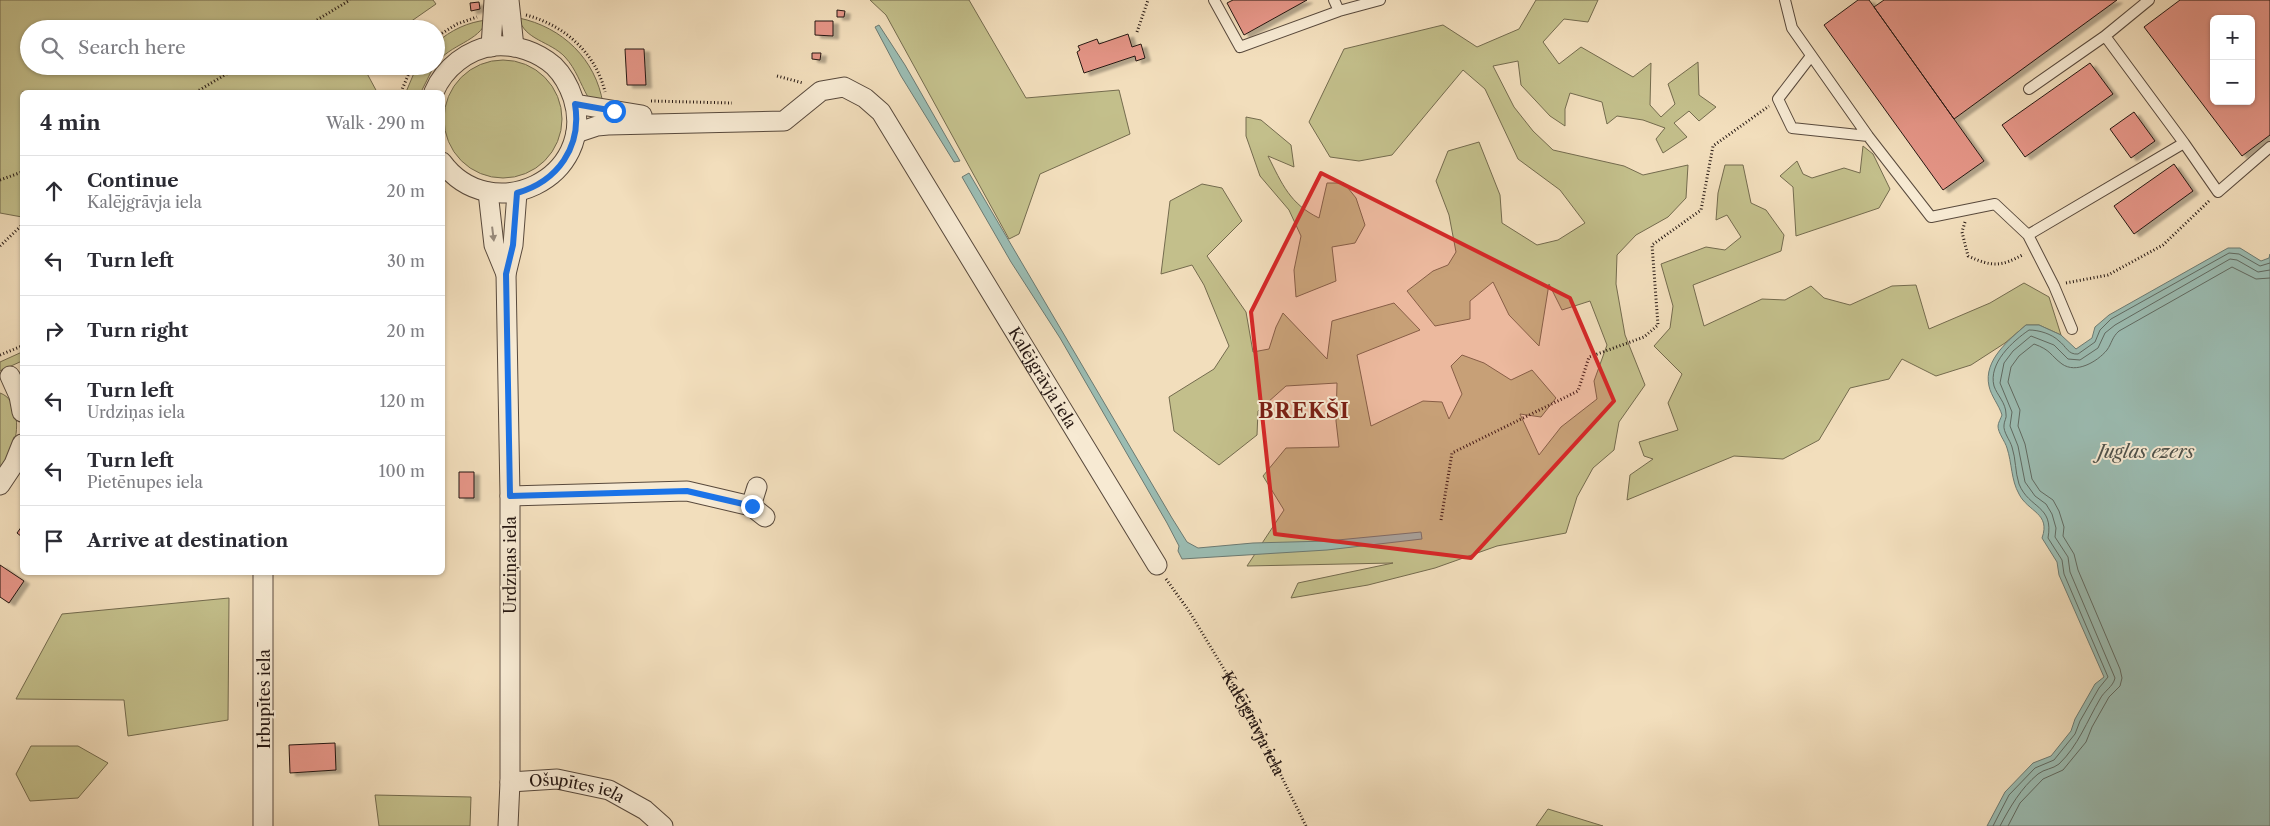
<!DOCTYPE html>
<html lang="en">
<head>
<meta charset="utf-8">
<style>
	body { margin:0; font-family:"Libre Caslon Text",serif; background:#f2f2f3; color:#2b2b33 }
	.controls { position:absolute; right:15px; top:15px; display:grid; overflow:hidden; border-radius:8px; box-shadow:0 1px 4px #0004 }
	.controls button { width:45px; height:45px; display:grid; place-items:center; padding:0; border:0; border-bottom:1px solid #e1e1e2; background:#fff; color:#2b2b33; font:25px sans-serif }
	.stop { position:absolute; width:15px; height:15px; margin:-11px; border:4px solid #1a73e8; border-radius:50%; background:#fff }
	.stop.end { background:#1a73e8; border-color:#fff; box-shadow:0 1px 5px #0008 }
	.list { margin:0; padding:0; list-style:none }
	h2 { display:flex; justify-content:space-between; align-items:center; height:65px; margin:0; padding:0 20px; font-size:21px }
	h2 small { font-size:16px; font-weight:400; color:#7c7c81 }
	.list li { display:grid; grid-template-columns:32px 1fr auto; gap:15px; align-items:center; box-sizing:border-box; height:70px; padding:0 20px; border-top:1px solid #e1e1e2 }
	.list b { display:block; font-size:19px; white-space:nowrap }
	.list p { margin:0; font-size:16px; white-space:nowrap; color:#7c7c81 }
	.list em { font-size:16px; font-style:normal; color:#7c7c81 }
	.icon { flex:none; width:28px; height:28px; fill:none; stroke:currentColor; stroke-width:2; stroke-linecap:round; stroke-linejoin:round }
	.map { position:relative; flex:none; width:2270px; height:826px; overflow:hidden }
	.search { position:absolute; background:#fff; box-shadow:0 1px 4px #0004; left:20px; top:20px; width:425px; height:55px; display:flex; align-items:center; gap:12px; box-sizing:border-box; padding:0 18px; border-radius:28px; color:#7c7c81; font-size:19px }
	.panel { position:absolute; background:#fff; box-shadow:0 1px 4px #0004; left:20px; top:90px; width:425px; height:485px; border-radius:8px }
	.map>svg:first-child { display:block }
	.green { fill:#c3bf8b; stroke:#746b4e }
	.water { fill:#9bbcb2; stroke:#6c7a72 }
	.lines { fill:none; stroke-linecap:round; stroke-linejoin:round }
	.shore { stroke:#606a62; stroke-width:1 }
	.building { fill:#e59587; stroke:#251712; fill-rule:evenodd; filter:url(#shadow) }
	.lane-casing { stroke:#58493c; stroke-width:12 }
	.street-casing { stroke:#58493c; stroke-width:21 }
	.path { stroke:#251712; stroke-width:3; stroke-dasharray:1 2.5; stroke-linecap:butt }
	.lane { stroke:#f7ead3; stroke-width:10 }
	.street { stroke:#f7ead3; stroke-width:19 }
	.oneway { fill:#988b7c }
	.route { stroke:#1a73e8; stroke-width:6 }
	.marked { fill:#d62828; fill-opacity:0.2; stroke:#d62828; stroke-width:4; stroke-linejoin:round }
	.labels { text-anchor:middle; stroke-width:4; stroke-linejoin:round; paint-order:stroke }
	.street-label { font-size:16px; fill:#251712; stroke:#f7ead3 }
	.water-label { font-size:18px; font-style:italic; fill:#4e514a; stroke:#f7ead3 }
	.district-label { font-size:21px; font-weight:bold; letter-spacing:1px; fill:#7a1f14; stroke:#f7ead3 }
</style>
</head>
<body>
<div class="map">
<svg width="2270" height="826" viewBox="0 0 2270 826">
	<defs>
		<filter id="shadow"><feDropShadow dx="5.5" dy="3" stdDeviation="1" flood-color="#0004"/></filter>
	</defs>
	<rect width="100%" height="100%" fill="#f2debc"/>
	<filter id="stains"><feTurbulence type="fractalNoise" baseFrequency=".004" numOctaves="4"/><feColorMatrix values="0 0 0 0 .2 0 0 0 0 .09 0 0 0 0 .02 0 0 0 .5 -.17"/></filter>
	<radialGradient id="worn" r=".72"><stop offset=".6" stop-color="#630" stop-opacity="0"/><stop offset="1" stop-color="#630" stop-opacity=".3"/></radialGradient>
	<!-- green -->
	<path class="green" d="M0,0H433L436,4L400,29H29V66H363L377,92H22V217L0,213Z
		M870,0H969L1026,98L1119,90L1130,134L1040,174L1019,234L1009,239L886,15Z
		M1536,0H1598L1588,22L1564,19L1543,42L1559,64L1581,47L1633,77L1651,63L1650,105L1661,117L1675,104L1668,84L1698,62L1699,95L1716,107L1699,121L1689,111L1674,123L1687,137L1663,153L1656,139L1665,128L1643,120L1617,116L1607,124L1602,102L1570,93L1565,109V126L1550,116L1521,85L1518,61L1493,66L1514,107L1533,131L1553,150L1624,166L1643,175L1688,165L1686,198L1668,217L1636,235L1617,255L1616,284L1625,335L1645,385L1619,422L1614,450L1593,468L1577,497L1566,533L1497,546L1435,568L1368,585L1291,598L1298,583L1393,563L1247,566L1284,510L1263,476L1286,448L1339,447L1336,421L1337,383L1286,386L1258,411L1257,435L1219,465L1174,431L1169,397L1214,369L1229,346L1204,285L1192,265L1161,274L1170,201L1202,184L1222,188L1242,221L1207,256L1246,312L1253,352L1269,349L1276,327L1283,313L1327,359L1332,321L1394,303L1420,330L1357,355L1371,426L1423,401L1442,402L1449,419L1462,394L1451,366L1462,355L1484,363L1511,380L1532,370L1556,398L1541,417L1520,414L1539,455L1561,427L1597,399L1594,381L1607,345L1590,301L1562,310L1549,284L1539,346L1509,315L1493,282L1470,301V319L1435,326L1407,291L1433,271L1448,265L1456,252L1449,215L1436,181L1448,151L1479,142L1500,195L1502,223L1537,245L1558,240L1585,223L1560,190L1518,159L1485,89L1463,70L1392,155L1359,161L1330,157L1309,122L1344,49L1443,25L1477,47L1519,29Z
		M519,18C562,27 596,59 603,104L588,97C580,83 576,69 565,57C550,41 524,40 519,18Z
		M487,20C479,42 450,44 436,64V43C451,30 468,22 487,20Z
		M444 119a59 59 0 1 1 118 0a59 59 0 1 1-118 0Z
		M417,66H434L421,92H406Z
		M1246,117L1261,120L1291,145L1294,167L1268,156C1282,184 1290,204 1319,218L1327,183H1344L1356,198L1365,225L1355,243L1332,247L1336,281L1296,297L1294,270L1301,236L1289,210L1260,176L1246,136Z
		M1863,146L1873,154L1890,189L1879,208L1796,236L1793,187L1780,176L1797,161L1803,174L1812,178L1844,168L1860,173Z
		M1725,165H1743L1751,203L1766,210L1784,235L1781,251L1693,285L1704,326L1762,299L1785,300L1811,286L1824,298L1850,305L1892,286L1916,285L1929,329L1990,303L2024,283L2049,297L2061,335L2039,325H2026L2005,343L1971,365L1936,376L1902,359L1889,379L1850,388L1819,440L1783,459L1734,456L1627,500L1630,475L1653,459L1644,456L1639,442L1678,430L1668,403L1682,374L1654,346L1670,328L1673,306L1661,264L1706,247L1725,250L1741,237L1727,215L1716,220L1718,193Z
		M22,352V361L0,371V362Z
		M0,393C18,399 19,428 14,443C11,452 5,460 0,468Z
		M229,598L228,720L128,736L124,700L16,699L62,614Z
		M31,746H78L108,763L78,798L30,801L16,774Z
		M375,795L471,797L470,826H379Z
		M1548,809L1603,826H1536Z"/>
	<!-- water -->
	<path class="water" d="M879,25L905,65L960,161L954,162L901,76L875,27Z
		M969,173L1172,518L1187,542L1198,548L1253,543L1327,541L1421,532L1422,539L1327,550L1182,559L1178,551L1179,546L1167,523L1060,338L1011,262L962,177Z
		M2228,248H2240L2261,261L2269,258L2270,254V826H1987L2005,792L2033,763L2051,756L2071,731L2075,719L2095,684L2104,677L2059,575L2057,562L2042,538C2051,513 2028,512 2019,494C2011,480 2012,463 2007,448C2005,441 1998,433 1998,426C1998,423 2001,418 2002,415C1999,405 1991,396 1989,386C1983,360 2010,339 2026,325H2039L2061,335L2076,349L2092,338L2095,327L2109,315Z"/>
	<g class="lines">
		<!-- shore -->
		<path class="shore" d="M1993,826L2009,795L2035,768L2054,760L2075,734L2080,721L2099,688L2108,677L2064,574L2062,560L2048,538C2054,505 2029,509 2019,484C2015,472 2016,459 2012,447C2010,440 2003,432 2004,425C2004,421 2007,418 2006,414C2006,403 1997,395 1994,386C1988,363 2013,341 2029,330C2039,330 2052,334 2059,341C2066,346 2068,355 2078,354L2095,342L2100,330L2111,319L2229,253L2239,254L2260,266L2270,263
			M2000,826C2010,807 2021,788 2038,774C2044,769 2053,769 2059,764C2078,746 2087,721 2100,699C2104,691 2113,687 2115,678L2070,572L2068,557L2055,537L2056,528L2052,514L2046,504L2035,496L2025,482L2018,446L2010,426L2012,412L2000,383L2004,363L2013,351L2031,336L2054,345L2068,359L2080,360L2098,348L2105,333L2115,325L2230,259L2237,260L2258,272L2270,270
			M2008,826L2020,803L2043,779L2063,770L2086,742L2092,727L2109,697L2120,686L2122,678L2120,669L2078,570L2074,554L2063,536L2064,527L2059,511L2053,500L2040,491L2032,479L2025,444L2018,426L2020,410L2008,382L2011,367L2019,356L2034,344C2051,350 2050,355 2062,364C2076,374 2097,362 2107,350C2112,343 2112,337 2119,331L2232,267L2256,279L2270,278"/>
	</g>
	<!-- building -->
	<path class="building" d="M1233,0H1307L1244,35L1227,3Z
		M1858,0H1869L1984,161L1943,190L1824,25Z
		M1884,0H2117L1954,119L1874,7Z
		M2180,0H2270V135L2242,156L2144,27ZM2214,19H2251V101H2214Z
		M479,2L480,9L471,11L470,3Z
		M837,10L845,11L844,17H837Z
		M815,21H833V36L815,35Z
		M1128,34L1132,47L1141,44L1145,58L1136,61L1135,56L1084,73L1077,52L1080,50L1078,46L1097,39L1099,44Z
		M625,49H644L646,85H627Z
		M812,53H821L820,60L812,59Z
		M2090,63L2113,94L2025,157L2002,125Z
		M2134,112L2155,141L2131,158L2110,129Z
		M2174,164L2193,191L2134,234L2114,206Z
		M459,472H474V498H459Z
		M22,526V537L17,533Z
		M0,565L24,581L9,603L0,597Z
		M335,743L336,770L290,773L289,745Z"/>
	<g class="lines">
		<defs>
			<path id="lane" d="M1214,0L1240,47L1339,11L1334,0
				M1785,0L1792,28L1868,136L1931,217L1995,204L2028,235L2184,143L2105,36L2149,0
				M1339,11L1380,0
				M1811,56L1778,99L1792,128L1868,136
				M2029,89L2105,36
				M2184,143L2218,192L2270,147
				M2028,235L2054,286L2072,329"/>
			<g id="street">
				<path d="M509,0L514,47"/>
				<path d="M491,47L494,0"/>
				<path d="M434,92C444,68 468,49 494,46C516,44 538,52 554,66C563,75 569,86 573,98C598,178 491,229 442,162"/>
				<path d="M575,104L642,115"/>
				<path id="s2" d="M576,133L597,126L608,125L784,121L821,91L844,87L865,98L881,112L1157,565"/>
				<path d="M488,192L494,245L506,274"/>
				<path d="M10,376L19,396L22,412"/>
				<path d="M0,485L14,464L22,444"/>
				<path d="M510,496L687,491L751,506L765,517"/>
				<path d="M751,506L757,487"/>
				<path d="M263,572V826"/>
				<path id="s3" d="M510,782L557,779L609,790L645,810L663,826"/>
				<path d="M508,826L510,782V496L506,274L513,245L517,193"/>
			</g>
		</defs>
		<!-- lane casing -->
		<use href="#lane" class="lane-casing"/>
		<!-- street casing -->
		<use href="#street" class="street-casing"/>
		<!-- path -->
		<g class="path">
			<path d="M526,15C564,25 596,53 605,92"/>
			<path d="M302,29L350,0"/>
			<path d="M1137,32L1148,0"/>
			<path d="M436,37L457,24L477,17"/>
			<path d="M777,76L803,83"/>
			<path d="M196,92L240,66"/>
			<path d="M401,92L412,66"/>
			<path d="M651,101L732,103"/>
			<path d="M0,180L22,172"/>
			<path d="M1965,222L1962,232L1968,256C1992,267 2001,267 2024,254"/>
			<path d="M0,246L22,225"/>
			<path d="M2066,283L2108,275L2163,245L2210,200"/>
			<path d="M0,355L22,346"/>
			<path d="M1441,520L1452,453L1578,391L1589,357L1644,337L1658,325L1652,245L1701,210L1713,146L1769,106"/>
			<path id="s1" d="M1166,579L1189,611L1248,709L1306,826"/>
		</g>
		<!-- lane -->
		<use href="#lane" class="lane"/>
		<!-- street -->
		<use href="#street" class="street"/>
	</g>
	<!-- one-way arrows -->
	<defs><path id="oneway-solid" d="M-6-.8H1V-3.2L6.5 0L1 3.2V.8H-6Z" transform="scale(1.25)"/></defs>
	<use class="oneway" href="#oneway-solid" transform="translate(493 234) rotate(83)"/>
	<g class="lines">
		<!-- route -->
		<path class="route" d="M614,111L575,104C582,147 558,181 517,193L513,245L506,274L510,496L687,491L752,506"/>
	</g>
	<!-- marked area -->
	<path class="marked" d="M1321,173L1570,298L1614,401L1471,558L1275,534L1251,312Z"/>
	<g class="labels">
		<!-- street labels -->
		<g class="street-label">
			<text dy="6" stroke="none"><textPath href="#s2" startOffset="636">Kalējgrāvja iela</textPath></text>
			<text transform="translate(510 565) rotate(-90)" y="6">Urdziņas iela</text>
			<text transform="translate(264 699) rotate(-90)" y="6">Irbupītes iela</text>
			<text dy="6" stroke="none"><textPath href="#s1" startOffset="169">Kalējgrāvja iela</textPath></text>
			<text dy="6" stroke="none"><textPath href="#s3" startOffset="68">Ošupītes iela</textPath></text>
		</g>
		<!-- water labels -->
		<g class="water-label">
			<text x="2146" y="458">Juglas ezers</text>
		</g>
		<!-- district labels -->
		<g class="district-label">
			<text x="1304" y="418">BREKŠI</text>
		</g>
	</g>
	<rect width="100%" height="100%" filter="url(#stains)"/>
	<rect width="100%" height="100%" fill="url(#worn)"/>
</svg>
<div class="controls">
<button>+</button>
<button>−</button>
</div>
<div class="stop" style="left:614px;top:111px"></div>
<div class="stop end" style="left:752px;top:506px"></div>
<div class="search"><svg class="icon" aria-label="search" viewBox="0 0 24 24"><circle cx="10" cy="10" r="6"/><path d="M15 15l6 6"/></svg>Search here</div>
<section class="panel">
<h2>4 min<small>Walk · 290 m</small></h2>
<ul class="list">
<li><svg class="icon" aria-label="ahead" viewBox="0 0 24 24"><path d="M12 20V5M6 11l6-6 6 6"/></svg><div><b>Continue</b><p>Kalējgrāvja iela</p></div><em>20 m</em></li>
<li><svg class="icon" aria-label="left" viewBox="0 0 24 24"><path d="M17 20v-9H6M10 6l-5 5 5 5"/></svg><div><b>Turn left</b></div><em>30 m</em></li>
<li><svg class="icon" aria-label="right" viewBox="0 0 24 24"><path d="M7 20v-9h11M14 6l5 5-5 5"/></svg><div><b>Turn right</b></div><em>20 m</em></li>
<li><svg class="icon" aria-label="left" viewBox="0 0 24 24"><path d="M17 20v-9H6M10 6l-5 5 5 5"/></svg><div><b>Turn left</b><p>Urdziņas iela</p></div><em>120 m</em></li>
<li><svg class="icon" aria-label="left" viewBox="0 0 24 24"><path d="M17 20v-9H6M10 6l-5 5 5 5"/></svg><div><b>Turn left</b><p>Pietēnupes iela</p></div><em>100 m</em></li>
<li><svg class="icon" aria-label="arrive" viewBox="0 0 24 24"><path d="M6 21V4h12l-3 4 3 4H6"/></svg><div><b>Arrive at destination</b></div></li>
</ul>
</section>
</div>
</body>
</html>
